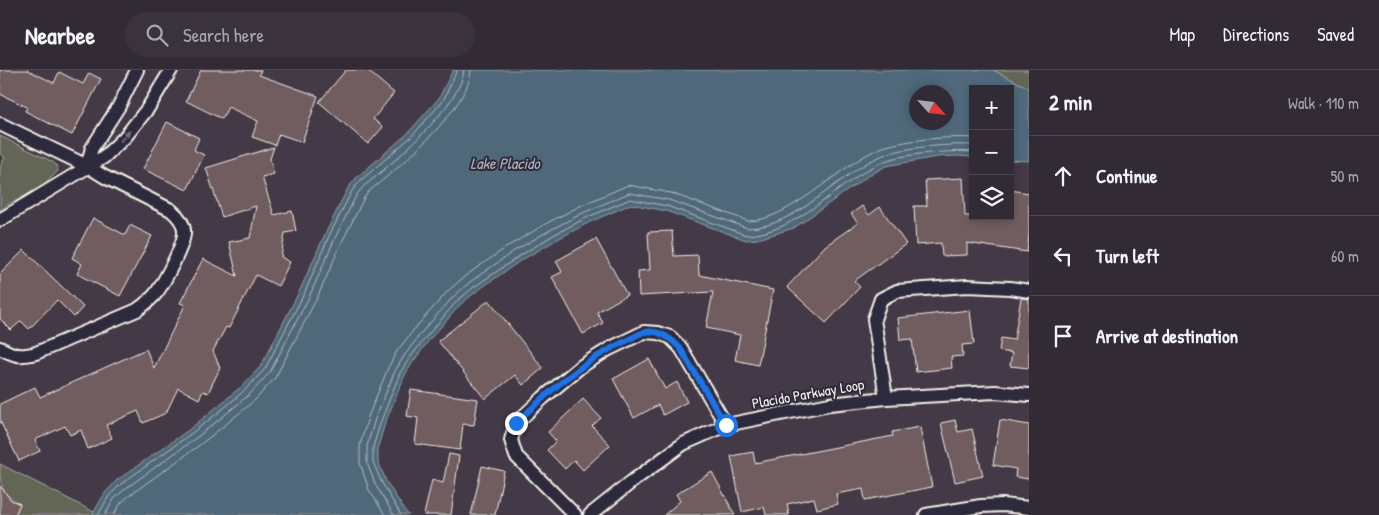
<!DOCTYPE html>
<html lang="en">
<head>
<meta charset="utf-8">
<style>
	body { margin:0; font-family:"Patrick Hand",sans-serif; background:#3a333d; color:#f1f3f6 }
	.controls { position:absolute; right:15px; top:15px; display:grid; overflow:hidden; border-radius:0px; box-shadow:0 2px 8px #0003 }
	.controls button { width:45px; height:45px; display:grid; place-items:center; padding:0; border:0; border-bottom:1px solid #4d4750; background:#322b35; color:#f1f3f6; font:25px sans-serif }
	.compass { position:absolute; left:909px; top:15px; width:45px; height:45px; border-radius:50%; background:#322b35; box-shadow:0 2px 8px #0003; rotate:117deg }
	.stop { position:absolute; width:15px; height:15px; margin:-11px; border:4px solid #1a73e8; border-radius:50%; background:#fff }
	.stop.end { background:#1a73e8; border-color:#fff; box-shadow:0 1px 5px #0008 }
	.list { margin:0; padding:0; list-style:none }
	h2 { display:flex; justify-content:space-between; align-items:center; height:65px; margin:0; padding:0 20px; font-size:21px }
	h2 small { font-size:16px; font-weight:400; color:#a8a7ad }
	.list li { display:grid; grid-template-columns:32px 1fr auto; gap:15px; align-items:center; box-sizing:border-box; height:80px; padding:0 20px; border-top:1px solid #4d4750 }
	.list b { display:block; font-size:19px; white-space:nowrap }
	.list em { font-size:16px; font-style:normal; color:#a8a7ad }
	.icon { flex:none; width:28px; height:28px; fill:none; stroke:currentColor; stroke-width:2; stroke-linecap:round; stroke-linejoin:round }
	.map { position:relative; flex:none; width:1029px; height:445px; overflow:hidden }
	header { display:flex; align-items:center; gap:30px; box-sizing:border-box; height:70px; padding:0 25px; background:#322b35; border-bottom:1px solid #4d4750 }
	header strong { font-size:24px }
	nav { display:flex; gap:28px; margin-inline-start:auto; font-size:18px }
	.search { width:350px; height:45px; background:#3a333d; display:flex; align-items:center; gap:12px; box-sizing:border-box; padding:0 18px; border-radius:28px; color:#a8a7ad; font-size:19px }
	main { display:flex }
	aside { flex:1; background:#322b35 }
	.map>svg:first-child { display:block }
	.green { fill:#636557; stroke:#acaba0 }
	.water { fill:#50697a; stroke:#929fa6; fill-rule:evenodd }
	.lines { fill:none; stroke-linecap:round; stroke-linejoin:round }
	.shore { stroke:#b2bbbc; stroke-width:1 }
	.building { fill:#715c5e; stroke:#f4f1e8 }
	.minor-casing { stroke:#f4f1e8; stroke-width:16 }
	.minor { stroke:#2f2a3d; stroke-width:12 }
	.oneway { fill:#747079 }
	.route { stroke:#1a73e8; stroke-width:6 }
	.labels { text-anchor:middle; stroke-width:4; stroke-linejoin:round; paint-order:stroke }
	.street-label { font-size:15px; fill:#f4f1e8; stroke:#2f2a3d }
	.water-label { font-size:16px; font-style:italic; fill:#aab4b6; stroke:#2f2a3d }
</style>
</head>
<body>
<header>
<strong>Nearbee</strong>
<div class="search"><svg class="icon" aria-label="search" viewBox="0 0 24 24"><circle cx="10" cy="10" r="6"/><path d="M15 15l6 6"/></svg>Search here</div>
<nav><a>Map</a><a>Directions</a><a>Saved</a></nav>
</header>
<main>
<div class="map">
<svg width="1029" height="445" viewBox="0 0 1029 445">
	<rect width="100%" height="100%" fill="#433947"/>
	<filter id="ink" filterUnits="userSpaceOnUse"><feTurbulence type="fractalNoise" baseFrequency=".02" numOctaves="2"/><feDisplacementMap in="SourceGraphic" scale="10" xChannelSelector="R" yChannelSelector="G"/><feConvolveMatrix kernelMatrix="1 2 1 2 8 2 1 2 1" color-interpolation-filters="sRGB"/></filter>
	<g filter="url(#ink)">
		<!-- green -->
		<path class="green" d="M993,0H1029V18Z
			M0,66L53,92L57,96L58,101L37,122L10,133L0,141V97L5,87L0,84Z
			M0,394L94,442L92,445H15L20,434C0,423 0,415 0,394Z"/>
		<!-- water -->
		<path class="water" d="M453,0H993L1029,18V91L1010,90V19H973V87L957,86L937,87L886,96L868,106L794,158L758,169L746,170L666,141L631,134L590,152L558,169L520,191L477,221L461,234L430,269L413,292L405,305L385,353L378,377V391L386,411L405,441L409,445H92L105,423L117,410L190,359L219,335L242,316L261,296L300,220L325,164L348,118L356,108L407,64L439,28ZM946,22V52H916V22Z"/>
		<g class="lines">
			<!-- shore -->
			<path class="shore" d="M98,445L109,426L121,414L192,363L223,339L245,320L265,299L305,222L329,166L352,121L360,111L411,67L443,31L457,0
				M105,445L114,429L125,419L196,368L226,344L250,324L270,302L310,225L335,168L357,124L364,116C391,95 462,34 464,0
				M114,445L120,434L130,425L201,374L231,350L255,330L275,308L317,228L342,172L364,128L369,121C398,99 470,37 471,0
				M385,445L369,420L360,393V375L368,347L388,298L397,281L416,257L447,222L465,206L510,175L549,152L582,135L628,115L671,123L748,151C789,151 839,96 878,79C899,70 950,66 973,68
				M394,445L376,416L367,393V376L375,349L395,301L404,286L422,262L453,227L470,212L514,181L552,159L585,142L629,123L669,130L747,158C796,158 838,104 881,86C902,77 950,74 973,75
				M401,445L382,413L373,392V377L381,351L400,303L409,289L427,266L457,231L474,217L518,187L555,164L588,147L630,129L667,136L746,165C798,163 837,113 882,92C901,84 952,80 973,82"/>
		</g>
		<!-- building -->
		<path class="building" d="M0,0H28L54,13L59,2L83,14L89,3L101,9L72,65L25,41L27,37L0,24Z
			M201,0H261L259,5L318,26L302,72L279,64L275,75L252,67L258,51L228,37L222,49L186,31Z
			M346,0H367L394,23L373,49L383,57L368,74L319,32Z
			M167,52L199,68L194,80L204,85L187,120L143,99Z
			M274,77L270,89L274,104L262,107L274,145L292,141L296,161L285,163L281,187L290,192L278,216L256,205L229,258L226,257L213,281L220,298L208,323L203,321L199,329L178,318L166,343L143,353L138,341L106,355L112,368L88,379L81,360L70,365L65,356L35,370L40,381L19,391L0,351V334L35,317L40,327L146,279L154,298L185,235L180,233L203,189L237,206L229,172L250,168L256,136L222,147L206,98Z
			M963,108L965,146H1010V120L1029,123V164L1027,182L967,173V185L942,186L941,173L916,175L914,136H927L925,110Z
			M862,136L869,145L880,137L906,174L854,211L860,217L826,253L787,217L825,176L858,153L851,144Z
			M93,148L125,165L130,155L152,166L120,226L77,204L82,194L72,188Z
			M672,161L674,186L698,185L699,205L773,220L758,295L735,290L740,265L706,258L713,222L639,226L638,201L650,200L648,162Z
			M596,169L627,225L597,242L603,253L583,264L552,207L562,202L556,191Z
			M24,180L83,237L74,247L57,230L29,259L21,251L11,260L0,249V204Z
			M1021,228L1029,229V298L1010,296L1012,283L999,281L1001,268L1014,270Z
			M489,230L543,298L523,315L515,305L485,329L438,271Z
			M970,240L974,274L962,275L963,286L951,287L952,298L916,302L912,269L900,270L898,248Z
			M649,289L665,319L677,312L687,332L663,345L658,335L634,348L613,309Z
			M411,320L478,329L474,355L463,354L460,380L415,374L418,348L407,346Z
			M583,329L601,348L592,356L610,375L583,400L574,390L565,399L547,380L556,371L548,362Z
			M955,350L958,362L972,359L983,406L955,412L941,353Z
			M1000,350L1029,355V409L1015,407L1016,399L993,395Z
			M920,357L932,417L865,430L863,419L836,424L838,434L817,439L814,428L787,434L789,445H766L764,437L742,442L731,386L753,382L755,393L893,366L892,362Z
			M449,384L459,386L451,445H424L432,410L443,413Z
			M482,396L504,401L495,445H471Z
			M712,402L735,445H664L680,431L676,424Z
			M0,416L11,430L20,434L15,445H0Z"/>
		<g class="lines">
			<defs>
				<path id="minor" d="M0,54L87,96L105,107L171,140C178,146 185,154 184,163C184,175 164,212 157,222C151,230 144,235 137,240L36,283C20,287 15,286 0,278
					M87,96L92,78L119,36L137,0
					M0,150L104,87L125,67L148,38L171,0
					M886,328L874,249L881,229L897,221L967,216L1010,218L1029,221
					M575,445L516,386L511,370L516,353L543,328L580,297L609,279L644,262L658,263L670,267L681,278L726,355
					M590,445L634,410L683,374L726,355L830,334L886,328L995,322L1029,325
					M926,445L981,436L1003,435L1029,438"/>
			</defs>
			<!-- minor casing -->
			<use href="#minor" class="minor-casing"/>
			<!-- minor -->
			<use href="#minor" class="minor"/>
		</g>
		<!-- one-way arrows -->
		<defs><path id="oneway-solid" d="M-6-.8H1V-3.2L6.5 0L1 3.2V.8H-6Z" transform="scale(1.25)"/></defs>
		<use class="oneway" href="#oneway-solid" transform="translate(125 66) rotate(-48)"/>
	</g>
	<g class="lines" filter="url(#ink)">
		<!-- route -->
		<path class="route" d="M516,353C550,321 584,290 626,271C632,268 638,264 644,262C659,259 671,268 680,278L726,355"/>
	</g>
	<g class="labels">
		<!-- street labels -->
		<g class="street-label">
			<text transform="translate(808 324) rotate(-10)" y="5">Placido Parkway Loop</text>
		</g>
		<!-- water labels -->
		<g class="water-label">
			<text x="505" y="99">Lake Placido</text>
		</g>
	</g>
</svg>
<div class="controls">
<button>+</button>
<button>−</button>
<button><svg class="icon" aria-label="layers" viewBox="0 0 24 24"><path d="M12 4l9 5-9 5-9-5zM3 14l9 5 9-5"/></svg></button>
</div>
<svg class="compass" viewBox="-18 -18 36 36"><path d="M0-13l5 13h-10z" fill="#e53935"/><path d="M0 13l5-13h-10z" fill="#a8a7ad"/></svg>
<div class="stop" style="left:726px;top:355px"></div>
<div class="stop end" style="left:516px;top:353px"></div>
</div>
<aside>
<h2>2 min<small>Walk · 110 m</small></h2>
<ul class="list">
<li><svg class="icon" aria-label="ahead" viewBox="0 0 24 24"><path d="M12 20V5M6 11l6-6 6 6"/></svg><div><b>Continue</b></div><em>50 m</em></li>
<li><svg class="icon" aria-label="left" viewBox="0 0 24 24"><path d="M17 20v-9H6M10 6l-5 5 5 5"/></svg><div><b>Turn left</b></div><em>60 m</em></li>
<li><svg class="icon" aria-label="arrive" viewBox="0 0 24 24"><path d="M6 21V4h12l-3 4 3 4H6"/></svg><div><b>Arrive at destination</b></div></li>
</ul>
</aside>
</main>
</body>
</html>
